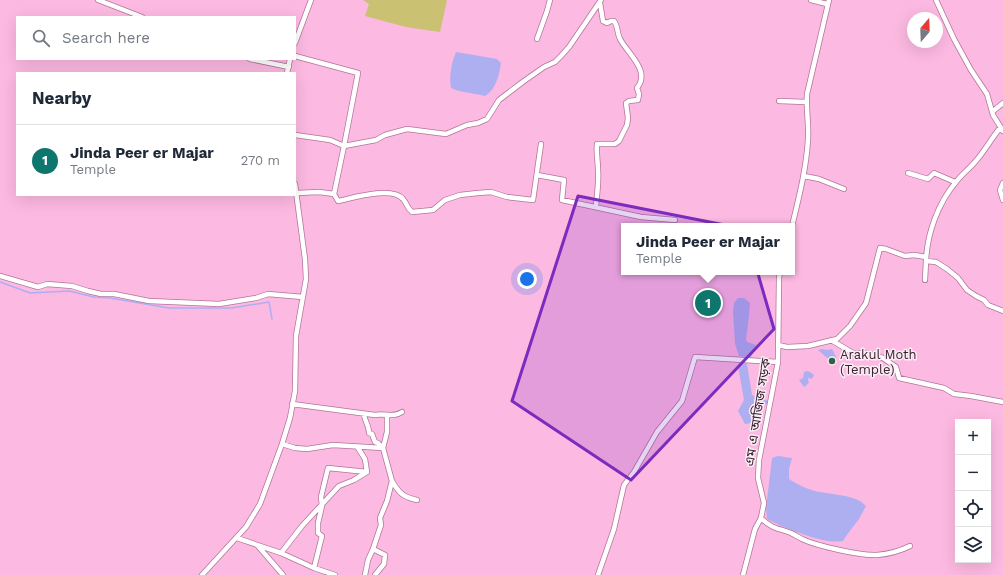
<!DOCTYPE html>
<html lang="en">
<head>
<meta charset="utf-8">
<style>
	body { margin:0; font-family:"Work Sans","Noto Sans Bengali",sans-serif; background:#f2f2f3; color:#1f2937 }
	.controls { position:absolute; right:12px; bottom:12px; display:grid; overflow:hidden; border-radius:0px; box-shadow:0 4px 16px #0002 }
	.controls button { width:36px; height:36px; display:grid; place-items:center; padding:0; border:0; border-bottom:1px solid #e0e1e3; background:#fff; color:#1f2937; font:20px sans-serif }
	.compass { position:absolute; left:907px; top:12px; width:36px; height:36px; border-radius:50%; background:#fff; box-shadow:0 4px 16px #0002; rotate:19deg }
	.you { position:absolute; left:527px; top:279px; width:14px; height:14px; margin:-10px; border:3px solid #fff; border-radius:50%; background:#1a73e8; box-shadow:0 0 0 6px #1a73e833 }
	.badge { display:grid; place-items:center; width:26px; height:26px; border-radius:50%; background:#0f766e; color:#fff; font-size:13px; font-weight:700 }
	.pin { position:absolute; translate:-50% -50%; border:2px solid #fff; box-shadow:0 1px 4px #0006 }
	.popup { position:absolute; left:621px; top:223px; width:174px; height:52px; box-sizing:border-box; display:grid; place-content:center; border-radius:0px; background:#fff; filter:drop-shadow(0 1px 3px #0005); font-size:13px; white-space:nowrap; color:#747a83 }
	.popup b { font-size:15px; color:#1f2937 }
	.popup::after { content:''; position:absolute; left:50%; top:100%; margin-left:-8px; border:8px solid transparent; border-top-color:#fff }
	.list { margin:0; padding:0; list-style:none }
	h2 { display:flex; justify-content:space-between; align-items:center; height:52px; margin:0; padding:0 16px; font-size:17px }
	h2 small { font-size:13px; font-weight:400; color:#747a83 }
	.list li { display:grid; grid-template-columns:26px 1fr auto; gap:12px; align-items:center; box-sizing:border-box; height:72px; padding:0 16px; border-top:1px solid #e0e1e3 }
	.list b { display:block; font-size:15px; white-space:nowrap }
	.list p { margin:0; font-size:13px; white-space:nowrap; color:#747a83 }
	.list em { font-size:13px; font-style:normal; color:#747a83 }
	.icon { flex:none; width:22px; height:22px; fill:none; stroke:currentColor; stroke-width:2; stroke-linecap:round; stroke-linejoin:round }
	.map { position:relative; flex:none; width:1003px; height:575px; overflow:hidden }
	.search { position:absolute; background:#fff; box-shadow:0 4px 16px #0002; left:16px; top:16px; width:280px; height:44px; display:flex; align-items:center; gap:10px; box-sizing:border-box; padding:0 14px; border-radius:0px; color:#747a83; font-size:15px }
	.panel { position:absolute; background:#fff; box-shadow:0 4px 16px #0002; left:16px; top:72px; width:280px; height:124px; border-radius:0px }
	.map>svg:first-child { display:block }
	.green { fill:#cac172 }
	.water { fill:#adaff0 }
	.lines { fill:none; stroke-linecap:round; stroke-linejoin:round }
	.stream { stroke:#adaff0; stroke-width:1.5 }
	.minor-casing { stroke:#b2749a; stroke-width:6 }
	.minor { stroke:#fff; stroke-width:4.5 }
	.marked { fill:#7b2cbf; fill-opacity:0.2; stroke:#7b2cbf; stroke-width:3; stroke-linejoin:round }
	.poi-dot { fill:#2a624a; stroke:#fbedf5; stroke-width:1.5 }
	.labels { text-anchor:middle; stroke-width:3; stroke-linejoin:round; paint-order:stroke }
	.poi-label { font-size:13px; fill:#3a2131; stroke:#fbedf5; text-anchor:start }
	.street-label { font-size:13px; fill:#3a2131; stroke:#fbedf5 }
</style>
</head>
<body>
<div class="map">
<svg width="1003" height="575" viewBox="0 0 1003 575">
	<rect width="100%" height="100%" fill="#fcb9e1"/>
	<!-- green -->
	<path class="green" d="M363,0H447L440,32L406,27L365,16L369,4Z"/>
	<!-- water -->
	<path class="water" d="M456,52L497,59L501,63C499,75 496,90 485,96C474,93 462,93 451,88C449,76 451,64 456,52Z
		M738,298H744L750,303C749,316 748,326 746,339L747,342L756,345L751,358L739,356L735,344L733,312L734,303Z
		M822,349L828,350L832,349L836,357L833,359L827,358L818,350Z
		M743,362L747,364L752,395L758,398L761,395H765L763,399L768,401L767,404L763,405L759,419L752,423L745,424L738,411L744,400L738,366Z
		M808,371L813,374L814,376L811,379L808,378V380L809,383L804,387L799,380L803,378L804,372Z
		M778,456L792,458L789,469V479L792,481C799,485 807,489 815,491C830,495 856,494 866,506L859,519L846,536L843,541C825,545 784,528 767,519L766,508L772,458Z"/>
	<g class="lines">
		<!-- stream -->
		<path class="stream" d="M0,282L30,293L69,291L94,297L110,298L169,308H232L269,302L272,319"/>
		<defs>
			<path id="minor" d="M98,0L142,17
				M811,0L827,4
				M936,0L954,39L971,70L987,94L993,115L1003,131
				M537,39L547,11L550,0
				M295,43L311,0
				M295,56L358,73L344,146L376,140L385,135L407,129L446,134L467,125L478,123L487,119L499,100L524,81L544,67L555,62L561,56L569,47L601,0
				M250,59L289,67
				M287,73L290,59
				M779,101L806,102
				M992,112L1003,103
				M1000,128C991,139 984,152 975,162C969,169 961,175 956,182C938,203 927,234 926,261L936,262L947,269L958,278L967,290L976,296L984,300L988,305L1003,311
				M295,135L330,140L344,146L334,194
				M908,173L928,179L934,173L955,182
				M537,175L564,180L562,200L641,217L675,220
				M804,176L819,179L844,189
				M1003,183L1000,190L1003,200
				M297,193L319,192L334,194L338,201C353,198 392,186 403,199C407,203 406,207 412,212L433,210L445,200L460,195L478,193L491,192L507,197L533,200L541,144
				M596,206C597,194 599,182 598,170C598,161 596,153 597,144H615L619,141L627,125L628,118L626,103L629,101L638,100L639,94L637,88C651,71 628,54 620,39C617,33 618,26 614,21H611L607,23L603,21L600,3
				M792,226C799,197 806,170 808,140C809,125 806,109 807,94L829,0
				M0,276L38,287L47,284L72,286L88,291L101,294H114L149,301L219,304L256,298L268,294L303,297
				M925,280L926,261
				M831,340L853,353H866L883,358L896,367L899,378L944,388L954,394L971,396L1003,402
				M778,345L787,347L808,346L837,339L850,326L866,303L880,248L886,249L905,256L914,255L926,257
				M292,404L375,415C385,413 393,418 402,412
				M364,414C364,420 369,425 369,433L372,434L375,442L378,443L383,448L387,432V415
				M282,444L295,448L307,449L333,445L383,448L392,481
				M358,448L365,459L367,472
				M761,518C772,529 778,528 791,533C795,535 798,537 802,539C817,546 861,556 877,555C889,554 900,551 910,546
				M237,538L281,553L314,568L335,575
				M258,546L283,575
				M373,549L385,555L384,564L375,575
				M281,553L302,526L339,486L354,480L367,472L328,468L321,497L322,506L318,523V533L322,536L314,568
				M202,575L246,527L260,504L282,444L290,418L295,391L296,336L306,279L305,259L295,184
				M365,575L368,560L373,549L381,525L380,518L387,501L392,481C399,493 403,497 417,500
				M598,575L614,529L624,485L634,472L657,432L682,401L695,357L778,362
				M743,575L755,529L761,518L764,503L758,478L759,460L778,362L779,278L780,272"/>
		</defs>
		<!-- minor casing -->
		<use href="#minor" class="minor-casing"/>
		<!-- minor -->
		<use href="#minor" class="minor"/>
	</g>
	<!-- marked area -->
	<path class="marked" d="M578,196L745,229L774,329L631,480L512,401Z"/>
	<!-- markers -->
	<circle class="poi-dot" cx="832" cy="361" r="4"/>
	<g class="labels">
		<!-- poi labels -->
		<g class="poi-label">
			<text x="840" y="359">Arakul Moth<tspan x="840" dy="15">(Temple)</tspan></text>
		</g>
		<!-- street labels -->
		<g class="street-label">
			<text transform="translate(757 412) rotate(-81)" y="5">এম এ আজিজ সড়ক</text>
		</g>
	</g>
</svg>
<div class="controls">
<button>+</button>
<button>−</button>
<button><svg class="icon" aria-label="locate" viewBox="0 0 24 24"><circle cx="12" cy="12" r="6"/><path d="M12 2v4M12 18v4M2 12h4M18 12h4"/></svg></button>
<button><svg class="icon" aria-label="layers" viewBox="0 0 24 24"><path d="M12 4l9 5-9 5-9-5zM3 14l9 5 9-5"/></svg></button>
</div>
<svg class="compass" viewBox="-18 -18 36 36"><path d="M0-13l5 13h-10z" fill="#e53935"/><path d="M0 13l5-13h-10z" fill="#747a83"/></svg>
<div class="you"></div>
<div class="pin badge" style="left:708px;top:303px">1</div>
<div class="popup"><b>Jinda Peer er Majar</b>Temple</div>
<div class="search"><svg class="icon" aria-label="search" viewBox="0 0 24 24"><circle cx="10" cy="10" r="6"/><path d="M15 15l6 6"/></svg>Search here</div>
<section class="panel">
<h2>Nearby<small></small></h2>
<ul class="list">
<li><span class="badge">1</span><div><b>Jinda Peer er Majar</b><p>Temple</p></div><em>270 m</em></li>
</ul>
</section>
</div>
</body>
</html>
